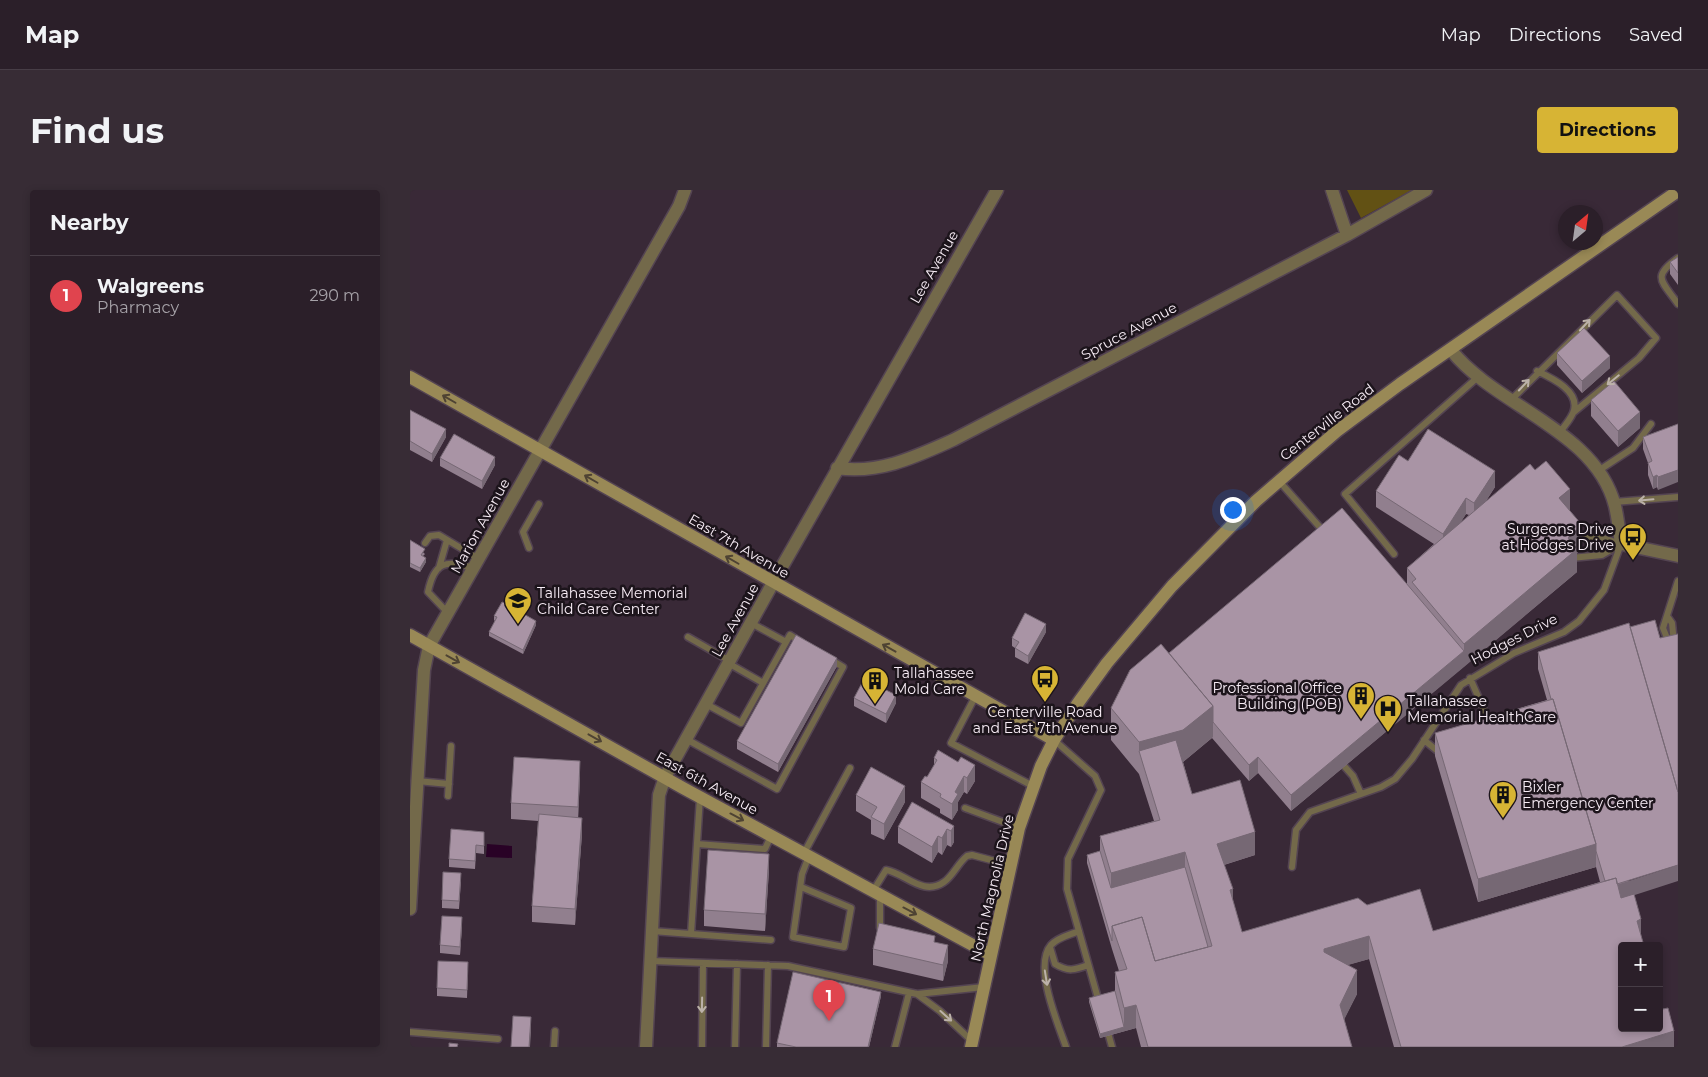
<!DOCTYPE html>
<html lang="en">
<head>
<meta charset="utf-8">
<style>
	body { margin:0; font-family:Montserrat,sans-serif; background:#372c35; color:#f1f3f6 }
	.controls { position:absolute; right:15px; bottom:15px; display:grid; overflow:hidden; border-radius:5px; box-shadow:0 2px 8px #0003 }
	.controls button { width:45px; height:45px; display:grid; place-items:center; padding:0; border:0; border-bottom:1px solid #473d46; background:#2b1f29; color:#f1f3f6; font:25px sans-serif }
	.compass { position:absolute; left:1148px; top:15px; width:45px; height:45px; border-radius:50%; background:#2b1f29; box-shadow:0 2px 8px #0003; rotate:29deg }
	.you { position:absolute; left:822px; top:319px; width:18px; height:18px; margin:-12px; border:4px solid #fff; border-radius:50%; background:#1a73e8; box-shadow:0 0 0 8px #1a73e833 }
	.badge { display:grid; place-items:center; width:32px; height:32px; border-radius:50%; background:#d7b434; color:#fff; font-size:16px; font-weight:700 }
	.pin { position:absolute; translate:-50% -41px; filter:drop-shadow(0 1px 2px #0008) }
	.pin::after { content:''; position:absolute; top:26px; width:18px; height:15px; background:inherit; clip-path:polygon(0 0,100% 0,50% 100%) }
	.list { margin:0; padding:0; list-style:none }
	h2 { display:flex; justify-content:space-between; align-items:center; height:65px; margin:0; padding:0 20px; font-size:21px }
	h2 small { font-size:16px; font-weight:400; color:#a6a2a8 }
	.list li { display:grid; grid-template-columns:32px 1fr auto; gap:15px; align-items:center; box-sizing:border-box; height:80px; padding:0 20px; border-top:1px solid #473d46 }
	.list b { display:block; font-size:19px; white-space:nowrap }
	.list p { margin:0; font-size:16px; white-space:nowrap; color:#a6a2a8 }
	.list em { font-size:16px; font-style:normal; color:#a6a2a8 }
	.map { position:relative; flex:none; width:1268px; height:857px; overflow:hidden; border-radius:5px }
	header { display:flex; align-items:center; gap:30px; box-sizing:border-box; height:70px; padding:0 25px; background:#2b1f29; border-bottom:1px solid #473d46 }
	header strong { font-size:24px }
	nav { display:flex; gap:28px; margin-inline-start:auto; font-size:18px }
	.intro { display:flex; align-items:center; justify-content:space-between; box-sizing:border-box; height:120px; padding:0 30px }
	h1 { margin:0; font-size:35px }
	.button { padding:12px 22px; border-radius:5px; background:#d7b434; color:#111; font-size:18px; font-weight:700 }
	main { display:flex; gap:30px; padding:0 30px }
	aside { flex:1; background:#2b1f29; border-radius:5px; box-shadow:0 2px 8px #0003 }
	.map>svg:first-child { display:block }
	.green { fill:#625114 }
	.water { fill:#290226 }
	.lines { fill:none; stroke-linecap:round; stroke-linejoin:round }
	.lane-casing { stroke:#544452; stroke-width:9 }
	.street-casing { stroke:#544452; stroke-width:15 }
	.secondary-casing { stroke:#544452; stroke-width:15 }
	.lane { stroke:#73694a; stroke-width:6 }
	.street { stroke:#73694a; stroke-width:12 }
	.secondary { stroke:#998956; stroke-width:12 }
	.wall { fill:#917f8e; fill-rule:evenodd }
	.shaded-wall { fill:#766874 }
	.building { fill:#a994a5; stroke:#766874 }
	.oneway { stroke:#bcb2a9 }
	.oneway2 { stroke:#4e4333 }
	.labels { text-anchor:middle; stroke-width:5; stroke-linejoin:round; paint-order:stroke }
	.street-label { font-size:14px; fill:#f8edf6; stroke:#1c141b }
	.poi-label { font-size:14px; fill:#f8edf6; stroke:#1c141b; text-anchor:start }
</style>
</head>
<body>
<header>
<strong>Map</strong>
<nav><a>Map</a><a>Directions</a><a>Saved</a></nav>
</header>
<div class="intro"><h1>Find us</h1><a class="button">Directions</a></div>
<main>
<aside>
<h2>Nearby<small></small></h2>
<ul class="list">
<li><span class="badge" style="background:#e0444e">1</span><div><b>Walgreens</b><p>Pharmacy</p></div><em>290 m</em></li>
</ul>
</aside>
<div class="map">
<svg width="1268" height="857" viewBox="0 0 1268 857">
	<rect width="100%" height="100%" fill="#392937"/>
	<!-- green -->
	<path class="green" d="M937,0H1002L951,28Z"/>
	<!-- water -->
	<path class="water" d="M77,654L102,656V668L76,667Z"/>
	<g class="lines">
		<defs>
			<path id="lane" d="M1268,68C1241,87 1252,91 1268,114
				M1127,181C1142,188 1172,202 1163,223C1160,230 1154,237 1149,243
				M1101,210L1207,105L1246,148L1229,168L1164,222
				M1188,281L1223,258L1241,234
				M869,291L915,343
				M1204,312L1268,307
				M1166,349L1190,347L1211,354
				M15,353L20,346L29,345L69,369
				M119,358L113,342L129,314
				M984,364L935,304L1068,187
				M1161,368L1192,365L1211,354
				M29,378L37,350
				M38,423L18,402C24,372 36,369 63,378
				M1257,426L1262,433L1264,453
				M341,433L376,452
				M278,447L320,471
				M1259,453L1253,438L1268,391
				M318,473L353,493
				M1060,488L1080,534
				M565,507L541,553L623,596
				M296,514L331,533L380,445L391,452
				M276,549L367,599L433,477L420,469
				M644,550L685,586L691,600L658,669L657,699L689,812
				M1014,550L1030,563
				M935,577L943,586L951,604
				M7,591L39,594
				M38,606L41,556
				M555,618L609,638
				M287,654L355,659L361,646
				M394,663L440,578
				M882,677L886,640L900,622L971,597L985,589L1002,569L1051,495L1104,463L1154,442L1169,431L1194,400L1211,354
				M391,697L441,718L434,757L383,747L392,684L399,666
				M463,701L476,680C495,683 513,707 534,692C543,686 548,673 557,666L562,665L600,675
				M470,705V738L472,739
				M242,741L361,750
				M281,744L290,607
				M640,757L645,774C658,782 665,780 678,775
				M241,771L378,776L507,804L574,797
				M507,804L530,821L562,851
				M697,839L702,857
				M0,842L88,849
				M144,857L145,841
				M292,857L293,773
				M325,857L327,774
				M356,857L358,775
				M485,857L499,803
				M656,857C648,834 623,776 641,755C648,747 660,745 669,741"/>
			<path id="street" d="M922,0L937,45
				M1041,160C1086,217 1186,240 1205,316C1208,328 1209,341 1211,354L1268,366
				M427,278C470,284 505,267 543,250L937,45L1016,0
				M0,719L14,480L19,456L269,16L275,0
				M236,857L249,605L255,587L369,382L587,0"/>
			<path id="secondary" d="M0,187L644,550
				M0,445L273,598L581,765
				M561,857L609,638L631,576L644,550L668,513L697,473L762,396L846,311L927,241L990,194L1268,1"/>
		</defs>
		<!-- lane casing -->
		<use href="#lane" class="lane-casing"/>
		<!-- street casing -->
		<use href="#street" class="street-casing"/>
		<!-- secondary casing -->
		<use href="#secondary" class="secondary-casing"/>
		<!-- lane -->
		<use href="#lane" class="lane"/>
		<!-- street -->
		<use href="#street" class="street"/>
		<!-- secondary -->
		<use href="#secondary" class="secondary"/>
	</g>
	<!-- wall -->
	<path class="wall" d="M1268,67V95L1260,84V72Z
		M1147,163L1200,178L1172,203L1147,175Z
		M1181,210L1230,238L1208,257L1181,226Z
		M0,220L36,247L22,272L0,260Z
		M1268,234L1248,300L1247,297L1243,299L1238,285V273L1233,259V247Z
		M30,268L85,275L72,299L30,276Z
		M998,271L1085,297L1076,311L1160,321L1172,358L1167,363V382L881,621L848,583L839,591L802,548L773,572L782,604L845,665L814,675L823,711L832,742L957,715L1023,741L1190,692L1186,677L1068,712L1025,566V543L1137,510L1128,479V462L1224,705L1231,746L1264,857H984L959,769L937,775L947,804L934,829L942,857H731L726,838L690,848L679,812V808L705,801V782L709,781L702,759L677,673V665L690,661V646L744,631L729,584L701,550V518L759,463L997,393V378L1024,354L966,317V301ZM1056,324L1059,325L1050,333Z
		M0,350L15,364L13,366L16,372L10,382L0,377Z
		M95,413L116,420L114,424L126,435L113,464L79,446V442L85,431L84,430V426Z
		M636,442L618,474L605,467V458L602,456V448Z
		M427,476L368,582L327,559V551Z
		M444,508L486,513L476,533L444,516Z
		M524,568L565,591L557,604L554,602L548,612V620L542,630L530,623V619L511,608V592L517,587L524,576Z
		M170,587L168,627L172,644L165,735L122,732V716L128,631L101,629V613Z
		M446,605L495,612L474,650L461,644V630L446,621Z
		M544,636V652L541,657L537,655L532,665L528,662L522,673L488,653V637Z
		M74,650V664L66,663L65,679L39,677V669Z
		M359,680L355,741L294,736V720Z
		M51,691L49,719L32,718V710Z
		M52,736L50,765L30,763V755Z
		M525,752L538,771L533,791L463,775V759Z
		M58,780L57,808L27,806V798Z
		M471,806L459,857H367V853Z"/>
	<!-- shaded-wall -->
	<path class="shaded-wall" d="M1200,166V178L1172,203V191Z
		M1230,222V238L1208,257V241Z
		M36,239V247L22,272V264Z
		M85,267V275L72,299V291Z
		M1268,280V292L1248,300V287Z
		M1085,281V297L1064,329V313Z
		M1247,285V297L1243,299V287Z
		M1160,299V322L1149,308Z
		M1056,308V324L1033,360V344Z
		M1172,335V358L1167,363V382L1054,477V454L1158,348Z
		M16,368V372L10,382V378Z
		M116,415V420L112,427V423Z
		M126,431V435L113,464V460Z
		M636,434V442L618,474V466Z
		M1054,461V477L881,621V605Z
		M427,468V476L368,582V574Z
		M486,505V513L476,533V524Z
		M803,516V547L773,572L729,561V552Z
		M848,567V583L839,591V575Z
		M170,571V587L168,633V617Z
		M565,575V591L557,604V588Z
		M554,586V602L548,612V620L542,630V614L545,602Z
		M495,596V612L474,650V634Z
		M172,628V644L165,735V719Z
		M544,636V652L541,657V641Z
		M537,639V655L532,665V648Z
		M845,642V665L807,677V654Z
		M528,646V662L522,673V657Z
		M1186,654V677L1068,712V689Z
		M775,662V685L701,706V683Z
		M359,664V680L355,741V724Z
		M1268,675V691L1197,714V698Z
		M823,699V722L820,700Z
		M52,727V736L50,765V757Z
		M1231,729V753L1227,731Z
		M959,746V769L914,782V759Z
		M538,755V771L533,791V775Z
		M947,780V804L930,838V815Z
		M471,802V806L459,857H458Z
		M726,815V838L690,848V844L714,837V818Z
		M121,827V843L120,857H119Z
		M1264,841V857H1212Z"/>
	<!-- building -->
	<path class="building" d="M1268,67V83L1260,72Z
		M1174,138L1200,166L1172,191L1147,163Z
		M1204,191L1230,222L1208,241L1181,210Z
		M0,220L36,239L22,264L0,251Z
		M1268,234V280L1248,287L1247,285L1243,287L1238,273L1242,271L1233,247Z
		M1018,239L1085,281L1064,313L1056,308L1033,344L966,301L989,265L998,271Z
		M44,244L85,267L72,291L30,268Z
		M1136,271L1160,299L1149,308L1172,335L1158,348L1167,359L1054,454L1002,392L1006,389L997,378L1120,274L1125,280Z
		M932,318L1054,461L881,605L848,567L839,575L803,532V516L759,463Z
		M0,350L15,359L11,365L16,368L10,378L0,373Z
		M99,406L116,415L112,423L126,431L113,460L79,442L87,427L84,426L92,412L95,413Z
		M615,423L636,434L618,466L605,458L609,452L602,448Z
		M1245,430L1250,448L1268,444V602L1220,437Z
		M1219,433L1268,602V675L1207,694L1206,688L1195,691L1186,661V654L1143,509H1141L1128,462Z
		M386,445L427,468L368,574L327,551Z
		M751,454L803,516L773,540L729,552L701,518L720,480Z
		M454,489L486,505L476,524L444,508Z
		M1143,509L1186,654L1068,689L1025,543Z
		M766,550L782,604L830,590L845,642L807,654L823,699L820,700L832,742L948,708L957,715L1010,699L1023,741L1206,688L1211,708L1224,704L1231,729L1227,731L1234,756H1212V838H1249V806L1253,819L1258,818L1264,841L1212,857H991L959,746L914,759V762L947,780L930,815L942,857H738L726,815L714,818L705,782L717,779L702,736L732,727L745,771L802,756L775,662L701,683L690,646L750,630L729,561Z
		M528,560L548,572L551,567L565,575L557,588L554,586L545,602L548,604L542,614L530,607L531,604L511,592L515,586L517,587L527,570L524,568Z
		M104,567L170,571L168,617L101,613Z
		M461,577L495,596L474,634L461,627L467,617L446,605Z
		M502,612L544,636L541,641L537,639L532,648L528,646L522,657L488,637Z
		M129,624L172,628L165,719L122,716Z
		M41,639L74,642V656L66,655L65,671L39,669Z
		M298,660L359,664L355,724L294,720Z
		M690,661L701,698L775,677L798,757L745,771L732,727L702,736V751L677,665Z
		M33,682L51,683L49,711L32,710Z
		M32,726L52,727L50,757L30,755Z
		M469,733L525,746L524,752L538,755L533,775L463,759Z
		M28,771L58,772L57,800L27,798Z
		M383,782L471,802L458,857H386L367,853Z
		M705,801L714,837L690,844L679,808Z
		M103,826L121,827L119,857H101Z
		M39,853L48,854L47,857H39Z"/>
	<!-- one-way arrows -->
	<defs><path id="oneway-shaft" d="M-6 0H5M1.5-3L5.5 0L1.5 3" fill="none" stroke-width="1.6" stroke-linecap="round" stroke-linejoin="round" transform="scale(1.25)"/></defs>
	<g class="oneway">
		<use href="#oneway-shaft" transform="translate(1175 135) rotate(-47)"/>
		<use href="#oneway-shaft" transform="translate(1203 190) rotate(141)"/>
		<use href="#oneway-shaft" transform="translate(1114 195) rotate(-47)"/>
		<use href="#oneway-shaft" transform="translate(1236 310) rotate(175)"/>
		<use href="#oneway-shaft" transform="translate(636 788) rotate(81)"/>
		<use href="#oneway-shaft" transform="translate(292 815) rotate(91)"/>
		<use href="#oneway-shaft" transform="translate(536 826) rotate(42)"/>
	</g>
	<g class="oneway2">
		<use href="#oneway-shaft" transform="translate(39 209) rotate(-150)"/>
		<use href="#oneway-shaft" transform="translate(181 289) rotate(-150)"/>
		<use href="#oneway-shaft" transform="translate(322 370) rotate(-150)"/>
		<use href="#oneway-shaft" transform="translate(479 458) rotate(-151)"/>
		<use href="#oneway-shaft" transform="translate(43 469) rotate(29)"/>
		<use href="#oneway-shaft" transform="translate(185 548) rotate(29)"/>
		<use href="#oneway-shaft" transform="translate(327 627) rotate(28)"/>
		<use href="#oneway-shaft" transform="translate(500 721) rotate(28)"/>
	</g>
	<!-- icons -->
	<defs>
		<symbol id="bus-pin" viewBox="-11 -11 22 30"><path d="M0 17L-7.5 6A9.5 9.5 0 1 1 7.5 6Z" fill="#d7b434" stroke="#1c141b"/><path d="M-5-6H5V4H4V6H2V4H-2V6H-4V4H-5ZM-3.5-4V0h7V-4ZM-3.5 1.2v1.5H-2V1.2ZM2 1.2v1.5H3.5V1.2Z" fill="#111"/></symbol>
		<symbol id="school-pin" viewBox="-11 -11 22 30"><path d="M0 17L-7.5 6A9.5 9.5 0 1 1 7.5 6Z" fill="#d7b434" stroke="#1c141b"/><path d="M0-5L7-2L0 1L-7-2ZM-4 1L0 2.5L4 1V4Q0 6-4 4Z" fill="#111"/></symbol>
		<symbol id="building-pin" viewBox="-11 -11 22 30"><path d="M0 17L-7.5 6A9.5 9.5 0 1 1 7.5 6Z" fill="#d7b434" stroke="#1c141b"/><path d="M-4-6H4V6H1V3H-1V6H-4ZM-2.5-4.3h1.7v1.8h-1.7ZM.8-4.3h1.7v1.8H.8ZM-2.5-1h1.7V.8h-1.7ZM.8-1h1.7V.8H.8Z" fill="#111"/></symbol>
		<symbol id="hospital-pin" viewBox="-11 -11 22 30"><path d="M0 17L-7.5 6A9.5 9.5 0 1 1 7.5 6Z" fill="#d7b434" stroke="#1c141b"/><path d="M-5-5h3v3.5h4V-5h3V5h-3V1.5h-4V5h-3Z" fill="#111"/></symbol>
	</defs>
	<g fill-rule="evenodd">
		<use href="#bus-pin" x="1207" y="331" width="32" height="43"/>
		<use href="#school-pin" x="92" y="395" width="32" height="43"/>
		<use href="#bus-pin" x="619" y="473" width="32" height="43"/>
		<use href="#building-pin" x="449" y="475" width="32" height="43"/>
		<use href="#building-pin" x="935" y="490" width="32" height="43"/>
		<use href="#hospital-pin" x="962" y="503" width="32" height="43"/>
		<use href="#building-pin" x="1077" y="589" width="32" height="43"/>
	</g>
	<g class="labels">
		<!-- street labels -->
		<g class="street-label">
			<text transform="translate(524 77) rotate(-60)" y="5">Lee Avenue</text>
			<text transform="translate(719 141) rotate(-28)" y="5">Spruce Avenue</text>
			<text transform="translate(917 232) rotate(-38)" y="5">Centerville Road</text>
			<text transform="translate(70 336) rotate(-61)" y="5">Marion Avenue</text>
			<text transform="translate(329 356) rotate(30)" y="5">East 7th Avenue</text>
			<text transform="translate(325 430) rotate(-61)" y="5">Lee Avenue</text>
			<text transform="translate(1104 449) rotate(-27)" y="5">Hodges Drive</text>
			<text transform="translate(297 593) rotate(29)" y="5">East 6th Avenue</text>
			<text transform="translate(582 698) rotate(-77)" y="5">North Magnolia Drive</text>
		</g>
		<!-- poi labels -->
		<g class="poi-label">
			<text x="1204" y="344" text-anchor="end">Surgeons Drive<tspan x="1204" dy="16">at Hodges Drive</tspan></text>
			<text x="127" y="408">Tallahassee Memorial<tspan x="127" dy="16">Child Care Center</tspan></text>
			<text x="484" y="488">Tallahassee<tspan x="484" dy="16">Mold Care</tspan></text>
			<text x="932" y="503" text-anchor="end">Professional Office<tspan x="932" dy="16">Building (POB)</tspan></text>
			<text x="997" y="516">Tallahassee<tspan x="997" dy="16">Memorial HealthCare</tspan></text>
			<text x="635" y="527" text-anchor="middle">Centerville Road<tspan x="635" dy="16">and East 7th Avenue</tspan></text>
			<text x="1112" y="602">Bixler<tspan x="1112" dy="16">Emergency Center</tspan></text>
		</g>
	</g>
</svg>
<div class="controls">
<button>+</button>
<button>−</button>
</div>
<svg class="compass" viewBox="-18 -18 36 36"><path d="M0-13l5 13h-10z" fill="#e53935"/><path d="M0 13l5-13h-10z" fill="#a6a2a8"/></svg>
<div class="you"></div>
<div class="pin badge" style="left:419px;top:831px;background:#e0444e">1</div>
</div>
</main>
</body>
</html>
